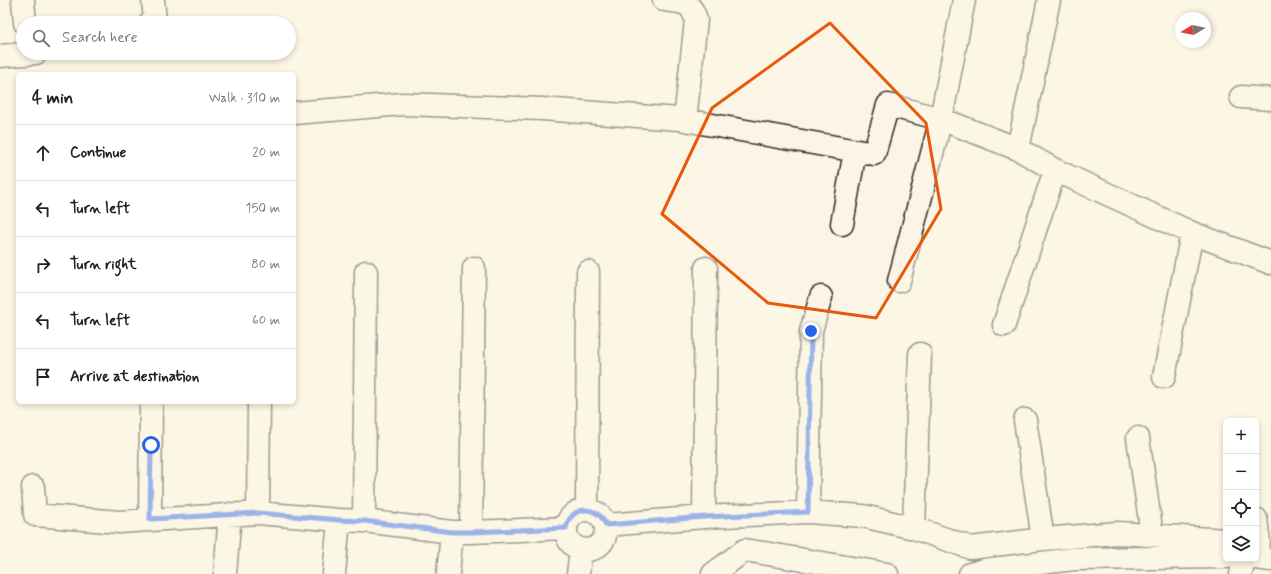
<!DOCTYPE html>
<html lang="en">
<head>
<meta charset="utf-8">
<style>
	body { margin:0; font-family:Mynerve,sans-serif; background:#f6f6f6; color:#222 }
	.controls { position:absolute; right:12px; bottom:12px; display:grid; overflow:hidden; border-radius:6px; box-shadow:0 2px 6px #0003 }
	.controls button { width:36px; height:36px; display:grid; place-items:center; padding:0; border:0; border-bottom:1px solid #e0e0e0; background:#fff; color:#222; font:20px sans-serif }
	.compass { position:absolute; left:1175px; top:12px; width:36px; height:36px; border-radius:50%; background:#fff; box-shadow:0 2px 6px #0003; rotate:260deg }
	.stop { position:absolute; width:12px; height:12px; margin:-9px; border:3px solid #2563eb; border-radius:50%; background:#fff }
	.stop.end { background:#2563eb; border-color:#fff; box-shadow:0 1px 4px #0008 }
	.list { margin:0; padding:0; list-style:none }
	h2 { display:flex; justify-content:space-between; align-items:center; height:52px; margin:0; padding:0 16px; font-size:17px }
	h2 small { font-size:13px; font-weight:400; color:#767676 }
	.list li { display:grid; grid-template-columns:26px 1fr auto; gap:12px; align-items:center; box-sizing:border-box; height:56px; padding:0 16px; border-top:1px solid #e0e0e0 }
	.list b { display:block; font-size:15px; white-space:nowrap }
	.list em { font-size:13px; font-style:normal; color:#767676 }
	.icon { flex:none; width:22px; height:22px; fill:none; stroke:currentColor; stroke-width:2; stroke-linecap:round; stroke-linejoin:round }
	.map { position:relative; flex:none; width:1271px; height:574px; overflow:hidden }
	.search { position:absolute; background:#fff; box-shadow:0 2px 6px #0003; left:16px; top:16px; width:280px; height:44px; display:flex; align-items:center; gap:10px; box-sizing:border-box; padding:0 14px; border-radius:22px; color:#767676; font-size:15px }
	.panel { position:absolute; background:#fff; box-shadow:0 2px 6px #0003; left:16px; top:72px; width:280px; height:332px; border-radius:6px }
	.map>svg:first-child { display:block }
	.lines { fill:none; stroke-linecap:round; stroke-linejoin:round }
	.minor-casing { stroke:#2b2b2b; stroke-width:25 }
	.minor { stroke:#fcf5e5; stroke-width:22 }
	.route { stroke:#2563eb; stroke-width:5 }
	.marked { fill:none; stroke:#e8590c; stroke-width:3; stroke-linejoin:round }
</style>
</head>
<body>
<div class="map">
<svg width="1271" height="574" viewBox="0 0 1271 574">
	<rect width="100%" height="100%" fill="#fcf5e5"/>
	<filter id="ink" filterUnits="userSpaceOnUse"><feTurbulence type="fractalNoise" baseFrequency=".025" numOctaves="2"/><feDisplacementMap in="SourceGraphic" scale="8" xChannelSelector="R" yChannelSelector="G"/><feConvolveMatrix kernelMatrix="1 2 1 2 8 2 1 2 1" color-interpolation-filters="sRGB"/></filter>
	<g filter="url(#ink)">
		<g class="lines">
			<defs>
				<path id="minor" d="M23,0L25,23
					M664,0C682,3 691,0 696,20L685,120
					M150,23L155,20L153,0
					M0,56L36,53
					M1241,97L1271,99
					M294,113L403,104L542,109L679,119L874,154L888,105L941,119L1018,149L1055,170L1192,233L1271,263
					M1018,149L1049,0
					M842,224L855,151
					M899,281L941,119L964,0
					M1004,325L1055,170
					M1164,377L1192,233
					M1025,420L1043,539
					M1138,438L1152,535
					M33,487L35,515L119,522L258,513L339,520L364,521L452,532H471L566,528
					M587,510L588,272
					M566 530a20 20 0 1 1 40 0a20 20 0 1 1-40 0Z
					M808,512L811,331L821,297
					M258,513L259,402
					M704,517L706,268
					M150,519L151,402
					M1256,519L1259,542
					M364,521L366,272
					M606,525L704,517L808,512L863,516L914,528L971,548L1043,539L1118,533L1226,540
					M914,528L920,354
					M471,532L474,268
					M1256,558L1271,560
					M225,574L230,514
					M334,574L339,520
					M448,574L452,532
					M578,574L581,549
					M713,574L745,550L887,574
					M970,574L984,570L1074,559L1226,557
					M1241,574L1244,559"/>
			</defs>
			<!-- minor casing -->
			<use href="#minor" class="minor-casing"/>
			<!-- minor -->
			<use href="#minor" class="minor"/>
		</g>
	</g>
	<g class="lines" filter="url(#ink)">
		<!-- route -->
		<path class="route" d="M151,445L150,519L258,513L339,520L364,521L452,532H471L566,528C571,505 597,504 606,525L704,517L808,512L811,331"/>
	</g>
	<!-- marked area -->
	<path d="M0 0H1271V574H0ZM830,23L926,123L941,209L876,318L768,303L662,214L712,108Z" fill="#fcf5e5" fill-opacity=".55" fill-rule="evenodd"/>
	<path class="marked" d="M830,23L926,123L941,209L876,318L768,303L662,214L712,108Z"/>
</svg>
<div class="controls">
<button>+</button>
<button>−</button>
<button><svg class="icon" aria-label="locate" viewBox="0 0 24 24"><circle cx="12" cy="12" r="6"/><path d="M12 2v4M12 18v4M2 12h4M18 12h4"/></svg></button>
<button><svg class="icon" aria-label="layers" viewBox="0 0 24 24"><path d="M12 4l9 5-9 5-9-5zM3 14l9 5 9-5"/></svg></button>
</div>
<svg class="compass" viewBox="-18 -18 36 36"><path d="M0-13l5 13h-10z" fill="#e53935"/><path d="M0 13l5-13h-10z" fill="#767676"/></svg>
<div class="stop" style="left:151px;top:445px"></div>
<div class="stop end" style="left:811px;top:331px"></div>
<div class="search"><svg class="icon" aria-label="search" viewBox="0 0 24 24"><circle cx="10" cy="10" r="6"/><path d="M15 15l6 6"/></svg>Search here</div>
<section class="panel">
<h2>4 min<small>Walk · 310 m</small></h2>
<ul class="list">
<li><svg class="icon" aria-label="ahead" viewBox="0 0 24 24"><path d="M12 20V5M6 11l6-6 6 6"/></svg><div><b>Continue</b></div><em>20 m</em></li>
<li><svg class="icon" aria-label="left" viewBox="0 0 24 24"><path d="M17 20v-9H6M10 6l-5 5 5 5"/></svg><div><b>Turn left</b></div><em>150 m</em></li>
<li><svg class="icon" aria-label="right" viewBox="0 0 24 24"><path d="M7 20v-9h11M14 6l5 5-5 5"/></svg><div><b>Turn right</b></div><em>80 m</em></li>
<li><svg class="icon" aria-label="left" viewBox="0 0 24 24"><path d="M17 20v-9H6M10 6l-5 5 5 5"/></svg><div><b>Turn left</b></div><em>60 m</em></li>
<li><svg class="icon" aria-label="arrive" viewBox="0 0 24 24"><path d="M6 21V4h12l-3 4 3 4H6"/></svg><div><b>Arrive at destination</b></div></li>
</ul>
</section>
</div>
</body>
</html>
